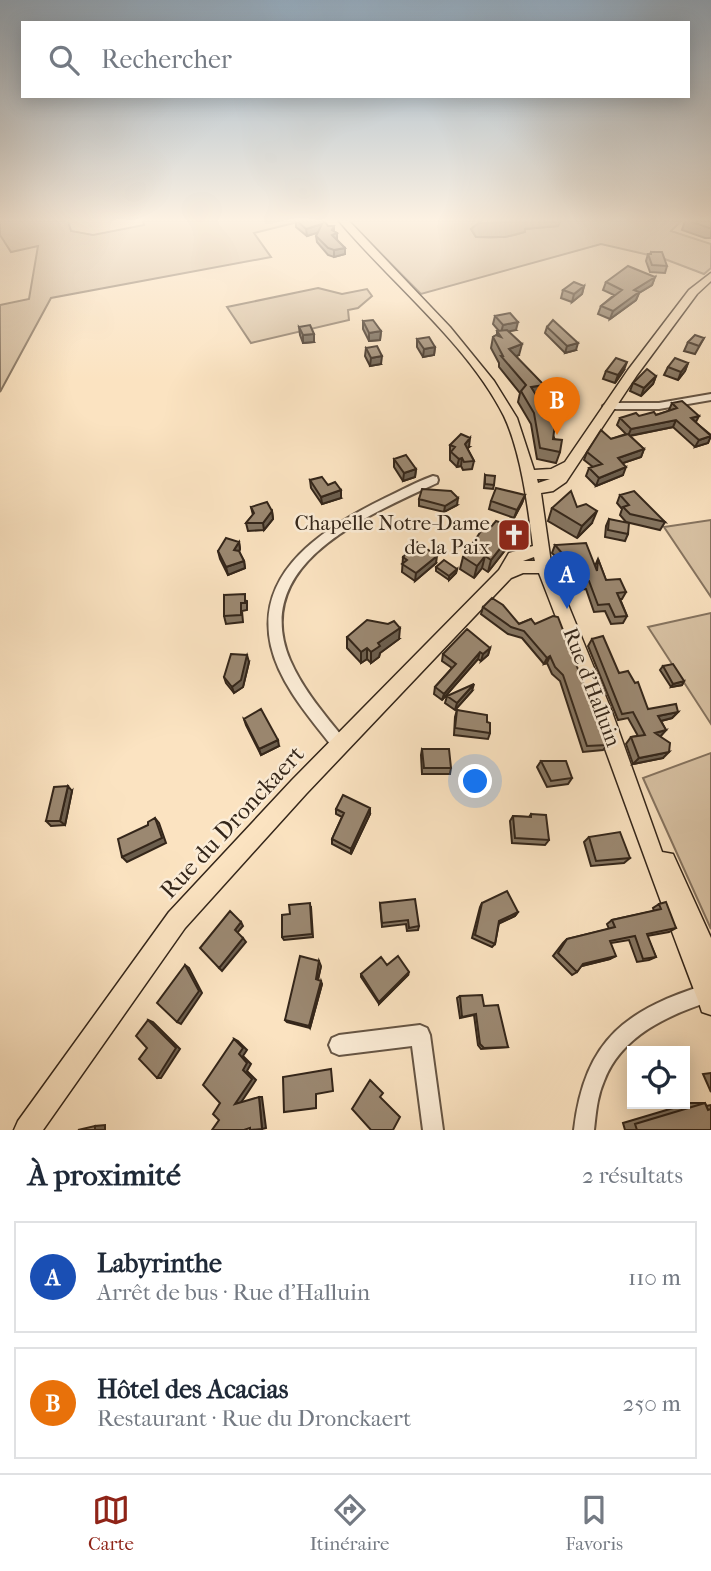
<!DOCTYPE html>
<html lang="fr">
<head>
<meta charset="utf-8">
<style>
	body { margin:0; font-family:"IM FELL French Canon",serif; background:#f2f2f3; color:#1f2937 }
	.controls { position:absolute; right:21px; bottom:21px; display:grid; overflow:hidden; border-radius:0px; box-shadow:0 4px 18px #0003 }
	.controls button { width:63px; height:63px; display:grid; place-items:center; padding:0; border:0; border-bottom:2px solid #e0e1e3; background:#fff; color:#1f2937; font:35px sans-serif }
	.you { position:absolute; left:476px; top:782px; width:24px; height:24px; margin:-18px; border:5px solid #fff; border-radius:50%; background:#1a73e8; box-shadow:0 0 0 10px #1a73e833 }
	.badge { display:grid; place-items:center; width:46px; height:46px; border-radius:50%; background:#8f2418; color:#fff; font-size:23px; font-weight:700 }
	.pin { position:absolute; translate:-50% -58px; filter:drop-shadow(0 2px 4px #0008) }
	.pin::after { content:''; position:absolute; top:37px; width:24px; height:21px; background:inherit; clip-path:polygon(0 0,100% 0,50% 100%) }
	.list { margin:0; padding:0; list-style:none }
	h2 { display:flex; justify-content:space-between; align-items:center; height:91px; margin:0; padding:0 28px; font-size:30px }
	h2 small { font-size:23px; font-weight:400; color:#747a83 }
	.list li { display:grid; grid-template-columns:46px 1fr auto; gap:21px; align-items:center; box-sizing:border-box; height:112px; margin:0 14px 14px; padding:0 14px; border:2px solid #e0e1e3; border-radius:0px }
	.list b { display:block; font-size:26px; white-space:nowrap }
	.list p { margin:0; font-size:23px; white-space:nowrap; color:#747a83 }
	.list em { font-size:23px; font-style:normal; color:#747a83 }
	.icon { flex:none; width:38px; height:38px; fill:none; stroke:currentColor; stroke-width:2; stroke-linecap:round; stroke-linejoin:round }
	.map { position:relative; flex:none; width:711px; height:1130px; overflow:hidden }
	.search { position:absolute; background:#fff; box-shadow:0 4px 18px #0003; left:21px; right:21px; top:21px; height:77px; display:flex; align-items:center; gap:18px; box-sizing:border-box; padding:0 24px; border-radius:0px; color:#747a83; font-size:26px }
	.sheet { height:343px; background:#fff }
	nav { display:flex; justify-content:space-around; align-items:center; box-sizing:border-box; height:98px; border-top:2px solid #e0e1e3; background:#fff; font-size:19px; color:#747a83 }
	nav a { display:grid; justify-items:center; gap:4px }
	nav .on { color:#8f2418 }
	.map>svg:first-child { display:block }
	.green { fill:#d9c3a5; stroke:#867460; stroke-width:2 }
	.water { fill:#b7a388; stroke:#83715c; stroke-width:2 }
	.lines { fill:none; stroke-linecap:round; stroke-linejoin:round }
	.minor-casing { stroke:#654; stroke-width:4 }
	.major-casing { stroke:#34261a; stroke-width:3 }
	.minor { fill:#fcedd7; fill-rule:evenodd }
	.major { fill:#fbe3c1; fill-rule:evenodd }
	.wall { fill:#857561; stroke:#34261a; stroke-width:2 }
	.shaded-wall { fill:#6c5f4f; stroke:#34261a; stroke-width:2 }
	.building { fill:#9b8871; stroke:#34261a; stroke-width:2 }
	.labels { text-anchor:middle; stroke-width:5; stroke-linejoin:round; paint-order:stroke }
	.poi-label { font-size:21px; fill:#34261a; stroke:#fcedd7; text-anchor:end }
	.street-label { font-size:21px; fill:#34261a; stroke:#fcedd7 }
	.near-street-label { font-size:24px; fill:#34261a; stroke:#fcedd7 }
</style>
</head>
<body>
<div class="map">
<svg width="711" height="1130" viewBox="0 0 711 1130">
	<rect width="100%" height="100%" fill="#fbe3c1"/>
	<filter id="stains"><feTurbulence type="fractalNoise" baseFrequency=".00286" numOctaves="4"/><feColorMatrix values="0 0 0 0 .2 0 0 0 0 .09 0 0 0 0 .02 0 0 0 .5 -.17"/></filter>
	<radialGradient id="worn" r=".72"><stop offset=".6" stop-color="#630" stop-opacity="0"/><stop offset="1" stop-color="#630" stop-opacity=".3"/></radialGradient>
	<!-- green -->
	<path class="green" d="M0,221H68L71,231L93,235L144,225L143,221H302L254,233L271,257L51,298L0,392V305L29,299L38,246L11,252L0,235Z
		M349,221H481L471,229L476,237C493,238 508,238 524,232V229L557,226L559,221H681L671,231L711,244V268L704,274L662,258L601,244L421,294Z
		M318,288L342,294L367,289L372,296L358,308L348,310L349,320L251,343L227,307Z
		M711,520V597L664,527Z
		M711,613V724L648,627Z
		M711,753V929L643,778Z"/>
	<!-- water -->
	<path class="water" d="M529,221L560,222L558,226L525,229V232L505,237H476L471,229L479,223Z"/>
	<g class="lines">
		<defs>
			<path id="minor" d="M711,394V400L659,409H608L603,406L608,403H659Z
				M433,476L437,477L438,480L437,483C369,515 249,563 290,660C303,690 325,715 345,740L347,745L345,750L340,752L335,750C311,719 280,685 271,646C254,570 326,527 385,498C400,491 416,482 433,476Z
				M711,983V1001C668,1015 621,1036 604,1081C597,1097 596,1113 594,1130H574C585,1038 627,1009 711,983Z
				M420,1025L427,1028L430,1035L443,1130H423L412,1046L339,1055L332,1052L329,1045L332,1038L339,1035Z"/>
			<path id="major" d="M339,221H349L450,327L494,381L517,418L534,470L551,469L565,462L628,370L689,290L711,273V281L697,294L637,375L566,482L553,491L541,493L551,563L612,712L662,852L673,854L711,938V1015L702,1012L699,1003C644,860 595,716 539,573H523L511,578L306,794L185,928L43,1130H14L18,1121L169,912L292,780L499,570L509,553L533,546C528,507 521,452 504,416C467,343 392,284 339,221ZM537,479H550L538,483ZM534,557L535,561H523Z"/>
		</defs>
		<!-- minor casing -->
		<use href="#minor" class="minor-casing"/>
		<!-- major casing -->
		<use href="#major" class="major-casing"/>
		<!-- minor -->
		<use href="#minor" class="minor"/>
		<!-- major -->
		<use href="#major" class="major"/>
	</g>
	<!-- wall -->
	<path class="wall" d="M296,221H324L328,226H334V231L337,239H336L345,248V254L334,257L328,255L317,242L316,236L318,232L307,236L296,227Z
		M685,221H711V238H705L682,230Z
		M651,252L667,266L665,273L650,272L646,261L648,254H650Z
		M655,277L652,285L639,293L636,300L610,319L598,314L601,306L614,295L603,290L606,282Z
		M584,286L582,294L572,302L561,298L563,290Z
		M495,316L516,330L508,331L519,355L516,356L541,396L537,397L560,452L556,463L537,459L531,424L518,402L520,393L499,367V363L491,348L493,337L497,335V331H499L493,324Z
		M363,321L381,331L380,340L369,341L363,329Z
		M299,327L314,342L303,343L300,335Z
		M547,327L576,350L565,353L545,333Z
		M704,338L695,354L684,351L688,342Z
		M417,339L435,347L434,355L423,357L417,347Z
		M366,348L381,364L370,366L365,356Z
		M688,363L685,371L678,380L664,375L668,367Z
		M624,370L615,383L603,379L606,371Z
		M656,376L653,384L641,396L630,391L633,383Z
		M672,403L711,435L708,443L695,447L673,427L630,436L644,449L641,457L623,463V475L596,486L586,476L589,468L593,467L584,460L587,452L611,439L626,434L617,425L620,418L656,415L669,411V410Z
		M450,445L469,447L467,448L474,461L472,469L463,470L461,466L457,467L450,460Z
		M394,459L416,469L415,477L403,481L394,467Z
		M485,475L494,485L493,489L484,488Z
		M310,480L341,498L322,504L311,488Z
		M525,495L522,503L514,518L489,509L491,501Z
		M620,495L665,522L660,530L626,522L620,515L622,509L617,503Z
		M419,499L457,505L444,512L419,506Z
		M251,507L272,511L273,519L264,530L248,531L246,523L253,515Z
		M577,507L592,523L577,538L548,521L552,508Z
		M609,519L628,534L625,541L605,537L606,526Z
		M491,527L516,528L513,540L488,572L482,568L474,578L460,569L463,557Z
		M239,542L240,549L239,552L244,561L245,568L228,575L220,559L218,551Z
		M555,545L595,566L598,559L606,580L626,592L622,599H620L627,616L623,623L611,624L605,611L594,612L586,589L571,590L568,583L563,581L565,576L559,560L552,553Z
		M403,557L436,563L415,581L402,572Z
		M436,567L457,569L456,573L449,580L436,571Z
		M224,595L247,601V610L242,611L243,622L226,624L224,616Z
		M483,607L519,624L531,619L607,745L603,750L583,752L560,681L552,674L547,663L544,664L522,638L508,634L481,614Z
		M347,637L399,639L380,653L379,657L371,663L367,659L361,663L347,648Z
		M592,639L648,709L678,712L672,718L661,721L666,730L660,736L663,758L633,764L626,744L631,737L638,736L628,718L618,720L588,646Z
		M490,648L488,655L481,661L478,659L442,700L434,694L435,687L452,668L442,661L443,654Z
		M249,662L243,687L234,693L226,683L224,677Z
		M663,666L684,681L682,685L671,687L660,670Z
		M472,691L455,710L445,703L447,696Z
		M457,710L487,722L490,733L488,739L454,735L455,717Z
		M244,719L279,746L261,755L246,725Z
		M422,749L451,768L450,774H422L421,755Z
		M541,761L572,778L568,784L547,787L537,767Z
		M72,791L65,825L51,826L46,821Z
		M336,809L370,814L351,854L332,844V839L342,817L336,814Z
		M531,814L549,840L545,845L512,843L510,821L513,816L529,817Z
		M589,837L630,858L624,863L591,866L584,842Z
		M380,903L419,926L418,930L407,931L406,924L382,927Z
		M482,903L518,912L515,916L499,923L495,944L492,947L472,938L480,907Z
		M659,904L676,928L669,932L647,936L656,957L649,960L637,962L629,940L611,943L610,959L581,966L577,972L572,975L553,956L563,943L567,939L609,929L607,924L612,920L654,911L653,908Z
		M311,907L313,937L284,940L282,937L290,914Z
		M387,965L408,975L379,1004L361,977V974Z
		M321,966L318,980L322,984L310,1028L287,1022L285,1020Z
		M460,996L484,1006L508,1047L481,1049L478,1045L474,1015L460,1018L457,998Z
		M711,1073V1092L703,1074Z
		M690,1103H705L706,1106L711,1105V1130H625L623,1123Z"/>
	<!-- shaded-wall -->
	<path class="shaded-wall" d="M322,224L323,231L307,236L306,229Z
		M334,226V232L337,233V239L332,241V230Z
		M345,248V254L334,257V250Z
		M655,277L652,285L639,293L636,300L610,319L613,311L634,290Z
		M584,286L582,294L572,302L574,294Z
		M518,322L516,330L501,333L503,325Z
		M381,331L380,340L369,341V333Z
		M314,334V342L303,343V335Z
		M578,343L576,350L565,353L567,346Z
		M522,344L519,355L507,360L509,349Z
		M435,347L434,355L423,357L424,349Z
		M382,356L381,364L370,366L371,358Z
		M627,362L624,370L615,383L618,375Z
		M688,363L685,371L678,380L681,372Z
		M656,376L653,384L641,396L644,388Z
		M544,385L541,396L528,398L531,387Z
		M699,416L696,422L691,418Z
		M676,420L673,427L628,436L631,429Z
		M711,436L708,443L695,447L699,440Z
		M470,438L469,447L463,453L465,444Z
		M644,449L641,457L614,466L618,458Z
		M462,458L461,466L457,467L459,459Z
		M626,467L623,475L596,486L599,478Z
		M416,469L415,477L403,481L404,473Z
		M341,490V498L322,504L321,497Z
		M525,495L522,503L514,518L517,510Z
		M458,498L457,505L444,512L445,506Z
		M272,511L273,519L264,530L263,523Z
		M597,511L592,523L577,538L582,526Z
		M516,528L513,540L488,572L491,560Z
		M239,542L240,549L236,558L234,550Z
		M437,556L436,563L415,581L416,573Z
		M485,556L482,568L474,578L477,566Z
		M244,561L245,568L228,575L226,567Z
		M457,569L456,573L449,580V576Z
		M400,628L399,639L380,653L379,657L371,663V652L378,643Z
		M367,648V659L361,663V652Z
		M490,648L488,655L481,661L483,654Z
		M480,652L478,659L442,700L444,694Z
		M247,655L249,662L243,687L234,693L232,687Z
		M550,656L547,663L544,664L547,658Z
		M684,681L682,685L671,687L673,684Z
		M474,684L472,691L455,710L457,703Z
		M678,712L672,718L653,723L658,716Z
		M666,730L660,737L655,733Z
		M278,740L279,746L261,755L259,749Z
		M669,752L663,758L633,764L639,758Z
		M68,786L72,791L65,825L60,821Z
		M370,808V814L351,854V849Z
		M155,818L159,823L166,843L127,862L122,857Z
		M518,912L515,916L496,925L499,921Z
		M241,922L243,926L237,933L235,930Z
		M243,938L246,942L222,971L219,968Z
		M616,956L610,959L578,967L583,964Z
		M319,961L321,966L317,983L316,979Z
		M185,965L189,968L202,993L181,1024L177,1022Z
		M409,972L408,975L379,1004V1002Z
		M321,981L322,984L310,1028L309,1026Z
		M148,1020L153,1022L180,1049L161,1078H157Z
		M234,1039L238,1041L247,1050L243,1056L251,1064L247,1071L256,1080L240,1104H235L243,1070Z
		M259,1097H262L266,1128L262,1129Z
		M105,1125V1130H95V1126Z"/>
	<!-- building -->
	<path class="building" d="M297,221H324L328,226H334L332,230L337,233L332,235L345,248L334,250L328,248L316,236L322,224L306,229Z
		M690,221H711V228H709Z
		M651,252H662L667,266L652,265L648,254H651Z
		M628,266L655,277L634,290L639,292L613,311L601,306L622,290L606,282Z
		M574,282L584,286L574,294L563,290Z
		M510,313L518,322L503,325L495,316Z
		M373,320L381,331L369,333L363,321Z
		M553,320L578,343L567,346L547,327Z
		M310,325L314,334L303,335L299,327Z
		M507,330L522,344L509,349L544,385L531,387L548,414L556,417L553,439L562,440L560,452L540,448L534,413L521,391L526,385L501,356H503L493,337L496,335L501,337L497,331Z
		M695,335L704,338L699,346L688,342Z
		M429,337L435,347L424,349L417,339Z
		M377,346L382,356L371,358L366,348Z
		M616,358L627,362L618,375L606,371Z
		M675,358L688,363L681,372L668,367Z
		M647,369L656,376L644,388L633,383Z
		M682,401L699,416L691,418L711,436L699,440L676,420L631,429L620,418L636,413L639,416L654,412L656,415L677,408L672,403Z
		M601,430L611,439L628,434L644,449L618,458L626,467L599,478L589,468L602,464L587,452Z
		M461,434L470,438L465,444L474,461L464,462L462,458L459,459L451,452L455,447L450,445Z
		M406,455L416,469L404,473L394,459Z
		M485,475L495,476L494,485L485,484Z
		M322,477L328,485L335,482L341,490L321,497L310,480Z
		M496,488L525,495L517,510L491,501Z
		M422,489L451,491L458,498L445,506L419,499Z
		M571,491L577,507L586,504L597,511L582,526L552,508Z
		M634,491L665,522L630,514L623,507L629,505L620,495Z
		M267,502L272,511L263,523H246L254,513L251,507Z
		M609,519L629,523L628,534L608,530Z
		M496,521L516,528L491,560L485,556L477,566L463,557L486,524L491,527Z
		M226,538L239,542L234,550L239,551L244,561L226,567L218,551Z
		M417,542L437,556L416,573L402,564L407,560L403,557Z
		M586,543L597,571L598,559L606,580L620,579L626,592L617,593L627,616L615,617L609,604L598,605L589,581L574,583L571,576L566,574L569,571L562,553L555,545Z
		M444,560L457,569L449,576L436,567Z
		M245,594V603H241V615L224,616V595Z
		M492,598L503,605L519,624L531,619L535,624L553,616L558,617L607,745L587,746L563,675L555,667L550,656L547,658L524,631L511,627L483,607Z
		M367,620L388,624L394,621L400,628L378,643L380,646L371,652L367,648L361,652L347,637Z
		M467,629L490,648L483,654L480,652L444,694L435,687L456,664L443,654Z
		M603,636L619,673L628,671L635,683L638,682L648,709L676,704L678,712L658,716L666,730L655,733L670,743L669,752L639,758L631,737L645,735L633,712L622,714L592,639Z
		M231,654L247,655L241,680L232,687L224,677Z
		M673,664L684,681L673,684L663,666Z
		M474,684L457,703L447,696Z
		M261,709L278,740L259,749L244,719Z
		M457,710L487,715V722L490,723V733L455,728Z
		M422,749H449L451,768H424Z
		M541,761H566L572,778L551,781Z
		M68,786L60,821H46L54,787Z
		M343,795L370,808L351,849L332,839L344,813L336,809Z
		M531,814L546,815L549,840L515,838L513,816L531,817Z
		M155,818L162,838L122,857L118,839L148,825V822Z
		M620,832L630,858L596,861L589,837Z
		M507,891L518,912L499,921L495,944L475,935L482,903Z
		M415,899L419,926L409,928L408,920L382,923L380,903Z
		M666,902L676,928L647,934L656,957L643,959L635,936L610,941L616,956L583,964L577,972L558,953L567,939L615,927L612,920L661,909L659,904Z
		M310,903L312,934L282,937V915L290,914L289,905Z
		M230,911L241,922L235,930L243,938L219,968L200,948Z
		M300,956L319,961L316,979L321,981L309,1026L285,1020Z
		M398,956L409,972L379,1002L361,974L381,957L387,965Z
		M185,965L199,991L177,1022L157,1003Z
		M482,995L484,1006L498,1005L508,1047L484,1048L480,1044L476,1014L462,1017L460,996Z
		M148,1020L176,1048L157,1078L139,1059L147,1048L136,1036Z
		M234,1039L243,1048L239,1054L247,1063L243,1070L252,1079L235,1104L259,1097L262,1129L250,1130V1128L244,1130H212L219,1120L213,1114L220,1103L203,1085Z
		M331,1069L333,1091L316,1094V1108L284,1112L283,1077Z
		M370,1080L383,1093L380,1097L400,1117L393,1130H371L352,1109Z
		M705,1103L708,1110L711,1109V1130H637L635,1124Z
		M95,1126V1130H78Z"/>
	<!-- sky -->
	<linearGradient id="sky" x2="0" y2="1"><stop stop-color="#94adc2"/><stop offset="0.58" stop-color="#fdf2e3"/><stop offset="1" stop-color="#fdf2e3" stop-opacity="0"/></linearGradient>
	<rect width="711" height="380" fill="url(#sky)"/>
	<!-- icons -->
	<defs>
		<symbol id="church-square" viewBox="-11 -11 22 22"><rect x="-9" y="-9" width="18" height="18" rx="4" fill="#8f2418" stroke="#fcedd7"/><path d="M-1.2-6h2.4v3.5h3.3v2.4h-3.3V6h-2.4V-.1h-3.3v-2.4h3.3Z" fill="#fff"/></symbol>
	</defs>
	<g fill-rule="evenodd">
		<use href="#church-square" x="495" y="516" width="38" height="38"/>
	</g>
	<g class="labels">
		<!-- poi labels -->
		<g class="poi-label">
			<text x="490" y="530">Chapelle Notre-Dame<tspan x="490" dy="24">de la Paix</tspan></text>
		</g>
		<!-- street labels -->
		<g class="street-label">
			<text transform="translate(592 687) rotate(69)" y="7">Rue d'Halluin</text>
		</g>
		<!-- near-street labels -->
		<g class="near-street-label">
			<text transform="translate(232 822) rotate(-47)" y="8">Rue du Dronckaert</text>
		</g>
	</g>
	<rect width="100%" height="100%" filter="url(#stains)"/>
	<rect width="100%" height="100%" fill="url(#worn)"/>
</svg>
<div class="controls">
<button><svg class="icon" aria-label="locate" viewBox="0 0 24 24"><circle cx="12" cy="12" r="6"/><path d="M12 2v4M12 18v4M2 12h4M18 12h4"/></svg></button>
</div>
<div class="you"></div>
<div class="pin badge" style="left:567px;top:609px;background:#1a4fb4">A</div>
<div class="pin badge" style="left:557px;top:435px;background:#e8710a">B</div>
<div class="search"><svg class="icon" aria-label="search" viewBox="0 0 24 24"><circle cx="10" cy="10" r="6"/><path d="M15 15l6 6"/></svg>Rechercher</div>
</div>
<section class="sheet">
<h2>À proximité<small>2 résultats</small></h2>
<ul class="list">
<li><span class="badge" style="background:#1a4fb4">A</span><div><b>Labyrinthe</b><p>Arrêt de bus · Rue d'Halluin</p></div><em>110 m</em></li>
<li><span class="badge" style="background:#e8710a">B</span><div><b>Hôtel des Acacias</b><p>Restaurant · Rue du Dronckaert</p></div><em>250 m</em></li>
</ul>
</section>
<nav>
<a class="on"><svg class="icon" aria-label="map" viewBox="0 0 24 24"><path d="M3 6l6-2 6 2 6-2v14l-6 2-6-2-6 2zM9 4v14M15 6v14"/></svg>Carte</a>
<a><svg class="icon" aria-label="directions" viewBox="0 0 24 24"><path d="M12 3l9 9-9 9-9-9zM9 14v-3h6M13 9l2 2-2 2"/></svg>Itinéraire</a>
<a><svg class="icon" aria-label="saved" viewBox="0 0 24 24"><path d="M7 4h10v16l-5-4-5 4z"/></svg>Favoris</a>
</nav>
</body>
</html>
